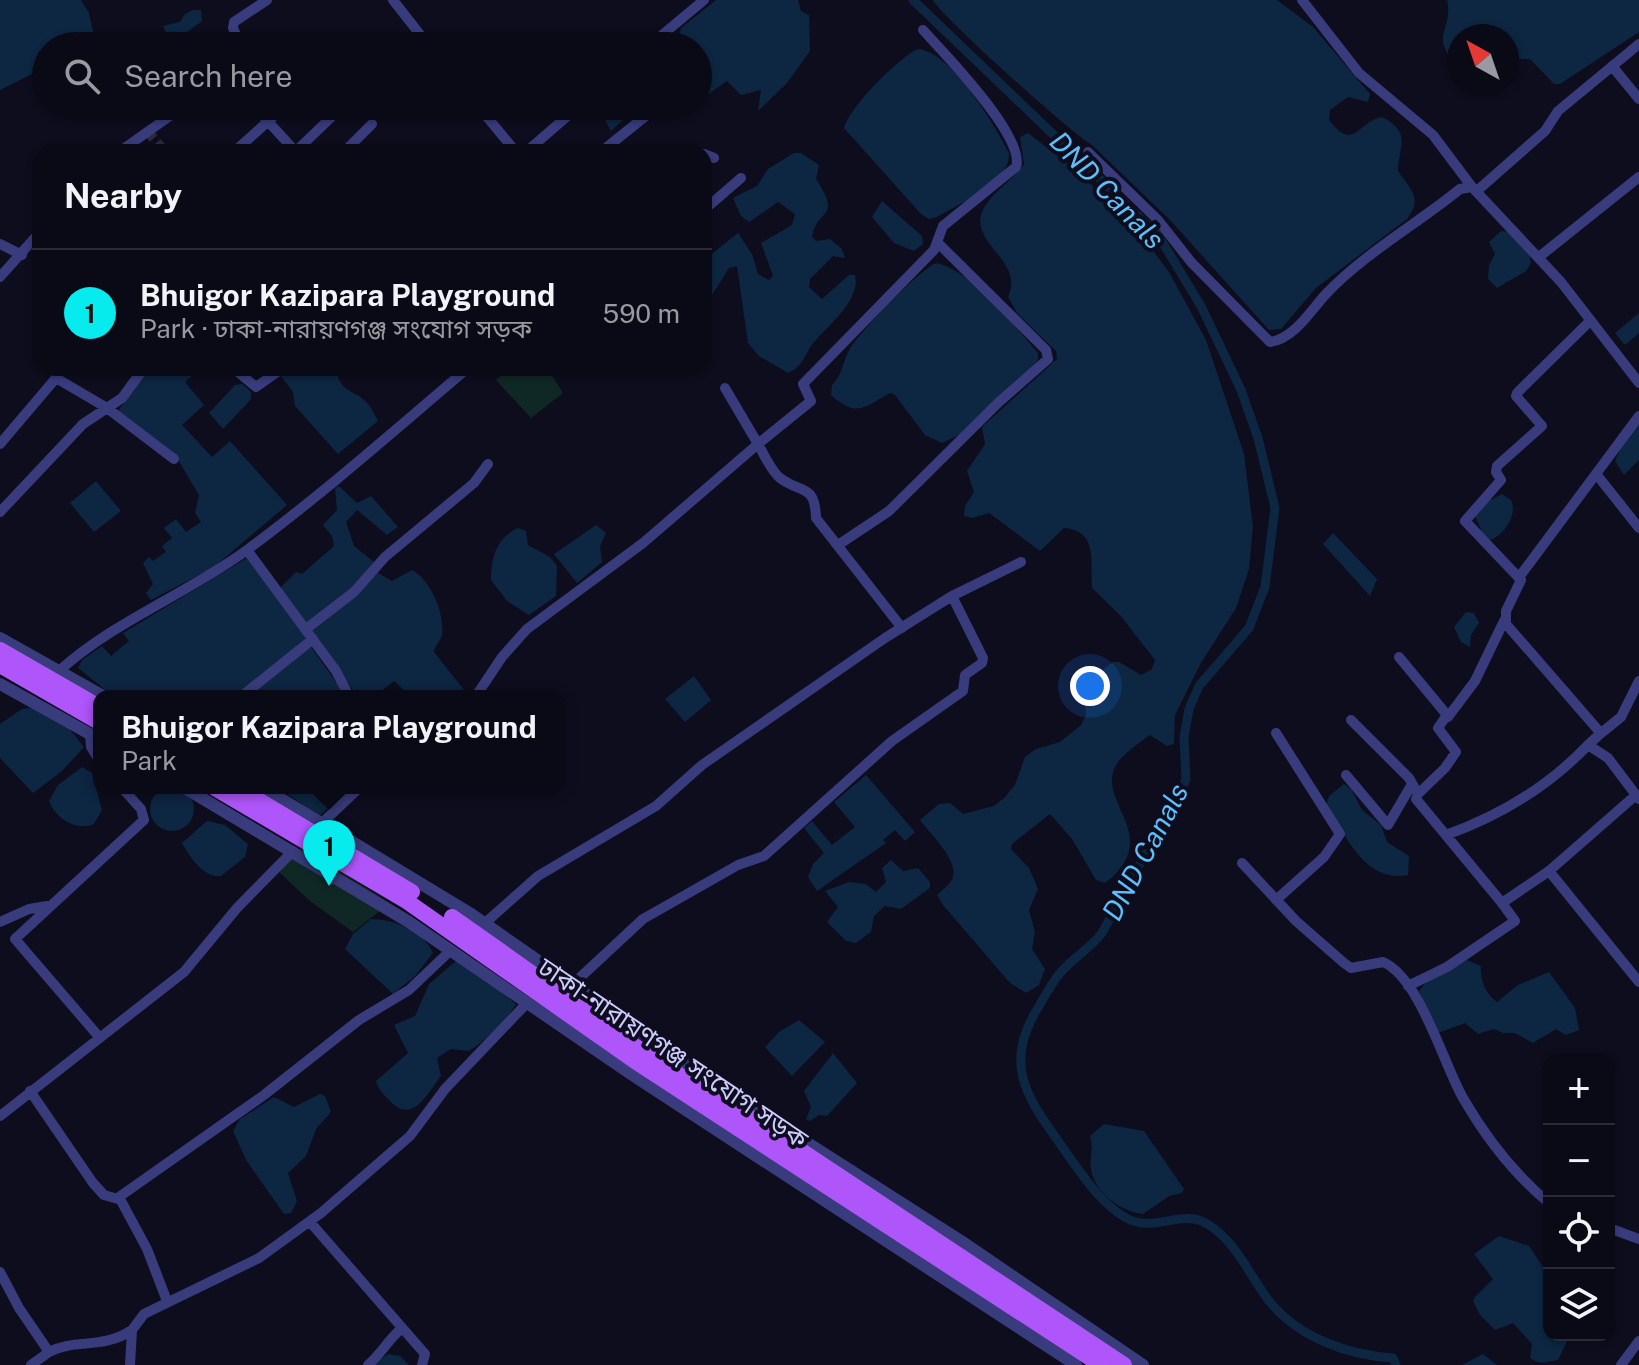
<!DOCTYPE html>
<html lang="en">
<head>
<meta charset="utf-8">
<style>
	body { margin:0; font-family:"Public Sans","Noto Sans Bengali",sans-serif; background:#181823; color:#f1f3f6 }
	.controls { position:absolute; right:24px; bottom:24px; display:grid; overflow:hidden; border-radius:16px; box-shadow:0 2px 6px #0004 }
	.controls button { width:72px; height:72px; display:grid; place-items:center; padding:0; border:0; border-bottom:2px solid #2a2b35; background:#0a0a16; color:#f1f3f6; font:40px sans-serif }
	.compass { position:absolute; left:1447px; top:24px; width:72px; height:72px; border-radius:50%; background:#0a0a16; box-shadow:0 2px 6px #0004; rotate:320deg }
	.you { position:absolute; left:1090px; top:686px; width:28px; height:28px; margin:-20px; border:6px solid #fff; border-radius:50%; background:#1a73e8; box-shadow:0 0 0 12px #1a73e833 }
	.badge { display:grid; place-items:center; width:52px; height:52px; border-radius:50%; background:#07eaee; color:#111; font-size:26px; font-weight:700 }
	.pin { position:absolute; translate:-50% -66px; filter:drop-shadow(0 2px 4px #0008) }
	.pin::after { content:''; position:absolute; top:42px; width:28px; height:24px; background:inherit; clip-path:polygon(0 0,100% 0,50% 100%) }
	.popup { position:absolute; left:93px; top:690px; width:472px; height:104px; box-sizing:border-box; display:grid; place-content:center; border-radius:16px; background:#0a0a16; filter:drop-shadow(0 2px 6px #0005); font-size:26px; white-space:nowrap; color:#999aa1 }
	.popup b { font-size:30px; color:#f1f3f6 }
	.popup::after { content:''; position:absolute; left:50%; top:100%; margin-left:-16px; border:16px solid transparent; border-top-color:#0a0a16 }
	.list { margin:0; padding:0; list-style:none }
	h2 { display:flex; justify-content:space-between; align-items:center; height:104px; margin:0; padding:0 32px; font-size:34px }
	h2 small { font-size:26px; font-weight:400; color:#999aa1 }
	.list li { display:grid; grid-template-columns:52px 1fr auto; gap:24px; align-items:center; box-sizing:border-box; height:128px; padding:0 32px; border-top:2px solid #2a2b35 }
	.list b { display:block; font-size:30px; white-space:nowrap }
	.list p { margin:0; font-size:26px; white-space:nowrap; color:#999aa1 }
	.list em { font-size:26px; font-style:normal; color:#999aa1 }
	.icon { flex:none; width:44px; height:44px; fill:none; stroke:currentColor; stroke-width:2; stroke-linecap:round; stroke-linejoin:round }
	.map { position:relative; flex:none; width:1639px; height:1365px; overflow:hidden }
	.search { position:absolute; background:#0a0a16; box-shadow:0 2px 6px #0004; left:32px; top:32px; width:680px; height:88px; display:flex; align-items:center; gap:20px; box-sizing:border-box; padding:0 28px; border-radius:44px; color:#999aa1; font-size:30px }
	.panel { position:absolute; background:#0a0a16; box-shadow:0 2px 6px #0004; left:32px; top:144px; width:680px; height:232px; border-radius:24px }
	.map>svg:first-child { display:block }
	.green { fill:#102825 }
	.water { fill:#0d2642 }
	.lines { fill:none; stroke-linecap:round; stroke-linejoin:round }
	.canal { stroke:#0d2642; stroke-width:9 }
	.minor-tunnel { stroke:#2b2a3f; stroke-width:10; stroke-dasharray:10 5; stroke-linecap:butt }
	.minor { stroke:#393c7c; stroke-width:10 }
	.tertiary { stroke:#393c7c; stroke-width:12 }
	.primary { stroke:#af56fa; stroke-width:16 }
	.labels { text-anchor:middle; stroke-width:8; stroke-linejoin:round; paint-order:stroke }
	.street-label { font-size:26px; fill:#cdccfd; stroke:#0e0d1e }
	.water-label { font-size:28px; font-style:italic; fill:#5dbffa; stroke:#0e0d1e }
</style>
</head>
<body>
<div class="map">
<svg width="1639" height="1365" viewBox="0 0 1639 1365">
	<rect width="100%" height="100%" fill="#0e0d1e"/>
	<!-- green -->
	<path class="green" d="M510,368H547L563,393L531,418L496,380Z
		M302,847L390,903L353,932L310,901L278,871Z"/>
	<!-- water -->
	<path class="water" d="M0,0H81L89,13L94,36L89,46H46V67L0,90Z
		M716,0H798L801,11L809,15L810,51L787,83L758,111L761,90L741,95L727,81L700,100L698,46H677L681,28Z
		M933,0H1277L1313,27L1370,94L1368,102L1348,97L1330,110L1329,120C1355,153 1356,122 1382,117C1413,133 1398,147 1398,171C1411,190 1423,198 1407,219L1316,288L1281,329L1269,330L1170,220L1092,145C1074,136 938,13 933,0Z
		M1447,0H1639V32L1560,84H1554L1530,59H1519L1507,67V36H1459V67C1427,36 1454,31 1447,0Z
		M193,10H201L202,21L174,42L170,41L163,26L180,22L185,14Z
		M917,49C950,50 995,125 1009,153C1011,183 959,203 937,217L929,219L921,214L844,128C850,106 897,60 917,49Z
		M607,106H624L628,115L611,131L604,118Z
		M1028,133L1077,171L1133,224L1169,272L1206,340L1244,454L1253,527L1249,569L1236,608L1201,663L1175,715L1174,744L1167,746L1150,735C1138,744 1120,755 1114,769C1100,805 1163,838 1105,883L1096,880L1072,839L1050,814L1012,844L1011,849L1029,868L1038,889L1029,910L1035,932L1032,949L1045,969L1039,985L1026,993L1010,983L943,905L937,895C941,891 948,886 951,881C963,864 930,834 920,820L939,804L950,803L963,814L994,806L1004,798L1015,785L1025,757L1036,749L1060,742L1081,725L1086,715L1083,685L1113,662H1119L1141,675L1152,669L1155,660L1120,615L1092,588C1090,563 1099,531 1064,528L1040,551L989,513L972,518L964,516L965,506L974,492L967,471L985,444L982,427L1057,359L1056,351L1017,313L1008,297C1025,261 970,244 982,212C989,194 1013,180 1024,164L1020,137Z
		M794,153H801L819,165L816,179C843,220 817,207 812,237L816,241L830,239L842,249L845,258L833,256L810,279L809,287L822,299L849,275H855L856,283C852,307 831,323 816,340C805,351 804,367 788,373L759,356L748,343L737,266L729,268L704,308V260L738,233L752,254L758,274L769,280L773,276L761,243L792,225L795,214L778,202L749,222L741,216L733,198L757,186L768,169Z
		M882,201L922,236L923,244L914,251L894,243L872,217Z
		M1501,231L1509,232L1529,254L1531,263L1526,271L1497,288L1488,279L1489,265L1495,254L1489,242Z
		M936,263C972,270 1014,326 1038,353V360L1031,368L961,434L942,443L925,435L895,395L890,393C863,408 857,418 831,395L832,385C844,373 842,361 851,347C863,329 918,271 936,263Z
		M1639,313V333L1625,345L1615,333Z
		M149,368H201L185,382L204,405L182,425L212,457L230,441L287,505L214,567L151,600L146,593L153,584L143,563L149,557L153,561L166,552L162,546L172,538L164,528L176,519L186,532L201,522L195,513L199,495L174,453L118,411Z
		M288,368H336C340,395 354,388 367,403C372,408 375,416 378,421L338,454L295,406L293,392L281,376Z
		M242,384L251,392V399L223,429L209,413L235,385Z
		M1639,422V460L1624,475L1615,461L1623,443Z
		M96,481L121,511L94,532L70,503Z
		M339,486L357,503L371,496L398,527L387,535L357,510L346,522L354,546L374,562L352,591L306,624L280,588L296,572L302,574L334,546L332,536L323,525L337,510L335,488Z
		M1502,494L1511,500C1518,515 1504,535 1490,540L1482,532L1475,516L1485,503Z
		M596,525L606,533L600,546L602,562L577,583L554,554Z
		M518,528L526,531L528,545L550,557L557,566L556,596L529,615L507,601L491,580C491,559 496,538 518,528Z
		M1333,533L1377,579L1370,596L1323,544Z
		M247,558L307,637L239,696H113L78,668L82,660L102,646L111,656L129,641L123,633Z
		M412,570C431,580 445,614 442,635C440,642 435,645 434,652L468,695L410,696L394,681L375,696H357L310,628L378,573L392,581Z
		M1466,612L1474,613L1479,623L1471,635L1470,647L1461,642L1454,627Z
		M311,647L346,696H247L307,649Z
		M694,676L711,700L685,722L665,699Z
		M32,708L67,726L84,747L62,771L33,793L0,758V724L22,709Z
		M82,767L92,773L102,810L94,824C76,831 56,819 49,801L58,785Z
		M866,775L915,832L905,841L895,830L883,840L886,843L817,891L808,877L813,864L824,853L804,828L812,821L832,845L855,827L834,802Z
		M1344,784L1351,789L1362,810L1381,825L1387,842L1409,856L1408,875C1364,883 1348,837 1326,806L1329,796Z
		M150 809a22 22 0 1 1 44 0a22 22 0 1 1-44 0Z
		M279,788H351L319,816Z
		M207,821L225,825L248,844L245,857L221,876C203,878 190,857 182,843Z
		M891,860L903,871L918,868L930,882V888L901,909L885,906L874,916L871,932L856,943L846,941L827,922L838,907L825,891L849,882L866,884L876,892L886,882L882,868Z
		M371,919C393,919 424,931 433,953L415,976L393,994L345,949L353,934Z
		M1467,960L1481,966C1480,980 1485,993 1497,1002L1518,985L1549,972L1575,1008L1579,1030L1566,1035L1556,1029L1533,1043L1515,1033H1503L1494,1029L1478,1034L1465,1023L1438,1033L1419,991L1427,981Z
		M456,961L464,963L516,1004C504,1024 488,1038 469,1051L451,1049L437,1058L441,1076C427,1094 413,1125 390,1101C384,1095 378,1089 376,1081L408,1053L394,1025L415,1016L429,984Z
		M799,1020L825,1042L792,1076L765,1047L779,1032Z
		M833,1053L857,1083L827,1116L819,1115L810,1121L806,1119L811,1107L804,1091Z
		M320,1094L325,1096L331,1112L316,1129L306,1156L288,1173L297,1201L291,1213L284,1214L246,1160L233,1131L240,1119L274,1097L294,1107Z
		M1104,1124L1144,1131L1184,1189L1182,1193L1169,1196L1143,1214C1121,1212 1094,1192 1091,1169C1089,1158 1094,1148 1090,1136Z
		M1499,1236L1529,1246L1549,1276L1546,1296L1549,1335H1570L1558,1360C1546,1362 1539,1365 1530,1358L1532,1344L1513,1323L1495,1330L1480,1315L1473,1301L1475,1297L1493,1279L1474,1254Z
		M388,1354L400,1356L409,1365H372Z
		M1483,1354L1497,1365H1462Z"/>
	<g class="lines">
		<!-- canal -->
		<path class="canal" d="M913,0L1158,235L1201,306L1241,390L1258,438L1275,508L1265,587L1249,628L1199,686L1189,709L1184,737L1186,780L1102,933C1091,947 1079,954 1067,966C1055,976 1047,993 1039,1006C1002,1066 1027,1097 1063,1148C1080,1172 1101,1205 1128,1219C1157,1233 1183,1207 1209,1225C1236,1242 1250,1276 1269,1301C1299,1338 1348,1355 1393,1358L1396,1365"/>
		<!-- minor-tunnel -->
		<path class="minor-tunnel" d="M147,131L165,152"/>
		<!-- minor -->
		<path class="minor" d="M393,0L429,46
			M1302,0L1359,73L1433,135L1472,187L1561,282L1639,383
			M241,46L233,28L234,22L267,0
			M649,46L704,0
			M1612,66L1639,99
			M254,106L296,152
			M478,106L516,152
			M487,117L500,106
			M119,152L184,106
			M234,152L285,106
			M295,152L343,106
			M344,152L372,124
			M526,152L579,106
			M601,152L658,106
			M694,152H696
			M1088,152L1158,220L1191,262L1270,342C1294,339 1311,310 1326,294C1365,253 1417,224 1460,189L1472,187
			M704,154L714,158
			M1478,190L1545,131L1558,111L1639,44
			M704,210L741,178
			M0,244L22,255
			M1539,257L1639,177
			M0,277L40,232
			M1590,321L1517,393L1516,396L1542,426L1497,466L1496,472L1501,480L1465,521L1521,580L1506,611V624L1598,730L1600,734L1588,745L1608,758L1639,799
			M233,368L256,387L283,368
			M725,388L758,444L811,401L803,384L934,250L943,226L1016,167C1026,137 943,52 923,30
			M0,444L56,378L107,408L174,459
			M1597,475L1639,528
			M0,512L83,424L122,398L144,368
			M838,545L889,511L999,402L1048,359L1046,350L939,244
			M247,550L336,671L349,696
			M1520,576L1639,416
			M306,629L354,592L385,557L474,483L488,464
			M1399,657L1447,715L1438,728L1456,752L1445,768L1418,794
			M59,671C114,621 187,594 247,550C324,493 396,429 468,368
			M242,696L313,639
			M476,696L502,657L527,629L643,543L758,444C764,454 771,471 780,478C801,494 815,483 816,518L902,628
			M1448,717L1475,681L1504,621
			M1351,720L1409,778L1418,794L1416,799L1502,903L1549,871
			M1276,733L1340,834L1324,857L1276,900
			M90,734L91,747L99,760
			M1600,734L1621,717L1639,681
			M1346,775L1388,825L1412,784
			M1636,795L1549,871L1639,982
			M322,823L359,788
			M1446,835C1499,816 1549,786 1588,745
			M1242,863L1296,921L1344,963L1351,968L1383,962C1420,978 1443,1063 1463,1098C1485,1136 1515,1175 1549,1203
			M0,922L29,909L47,906
			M485,923L538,876L656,806L702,765L885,638L952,596L1021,562
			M572,985L643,919L738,865L764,856L892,741L963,691L965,675L982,663L983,658L952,596
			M1408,986L1447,967L1515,921L1502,903
			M100,1038L15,939L144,820L141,809L122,788
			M30,1091L93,1183L104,1195L118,1199
			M0,1116L184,972L237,908L293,851
			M310,1222L425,1354L422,1365
			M1609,1228L1639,1239
			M0,1272L19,1308L49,1352C76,1338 102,1350 132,1330
			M167,1301L147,1249L119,1197L264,1095L359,1020L409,990L451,950
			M31,1365L49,1352
			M130,1365L132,1330L144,1314L259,1258L321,1213L410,1136L445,1089L528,1002
			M368,1365C382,1353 387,1341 401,1329
			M1621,1365L1639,1341"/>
		<!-- tertiary -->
		<path class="tertiary" d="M0,638L103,696
			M0,684L99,739
			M185,788L409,922L631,1074L1076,1365
			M263,788L471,914L717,1085L961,1241L1143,1365"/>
		<!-- primary -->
		<path class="primary" d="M0,650L99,707
			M0,665L99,722
			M215,788L405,900L635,1061L1101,1365
			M238,788L412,892
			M452,917L659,1063L753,1119L1124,1365"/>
	</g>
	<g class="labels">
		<!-- street labels -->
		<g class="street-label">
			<text transform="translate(673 1053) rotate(34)" y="9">ঢাকা-নারায়ণগঞ্জ সংযোগ সড়ক</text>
		</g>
		<!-- water labels -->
		<g class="water-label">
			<text transform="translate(1107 190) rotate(46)" y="10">DND Canals</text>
			<text transform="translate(1145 852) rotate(-62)" y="10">DND Canals</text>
		</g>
	</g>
</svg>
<div class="controls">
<button>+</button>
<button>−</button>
<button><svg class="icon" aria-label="locate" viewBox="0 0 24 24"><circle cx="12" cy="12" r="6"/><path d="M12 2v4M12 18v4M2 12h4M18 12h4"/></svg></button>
<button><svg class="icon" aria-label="layers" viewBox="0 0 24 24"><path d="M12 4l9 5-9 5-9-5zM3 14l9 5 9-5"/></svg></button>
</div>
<svg class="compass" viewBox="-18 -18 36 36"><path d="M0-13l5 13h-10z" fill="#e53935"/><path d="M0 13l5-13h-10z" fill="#999aa1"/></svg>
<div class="you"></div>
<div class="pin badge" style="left:329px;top:886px">1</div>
<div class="popup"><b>Bhuigor Kazipara Playground</b>Park</div>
<div class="search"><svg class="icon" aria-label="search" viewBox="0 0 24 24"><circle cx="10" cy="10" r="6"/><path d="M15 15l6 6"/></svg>Search here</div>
<section class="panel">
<h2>Nearby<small></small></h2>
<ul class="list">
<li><span class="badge">1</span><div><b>Bhuigor Kazipara Playground</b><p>Park · ঢাকা-নারায়ণগঞ্জ সংযোগ সড়ক</p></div><em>590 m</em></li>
</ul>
</section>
</div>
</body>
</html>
